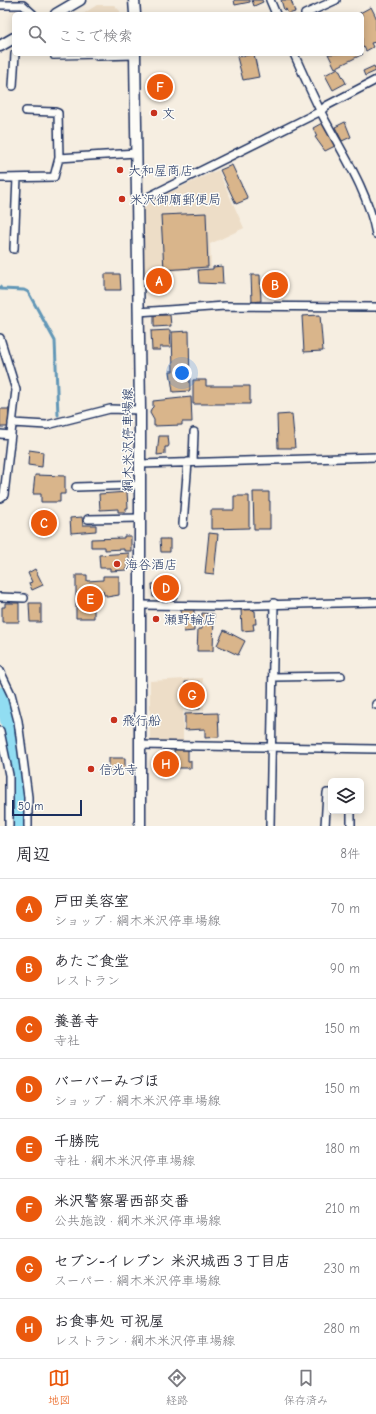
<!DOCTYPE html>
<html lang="ja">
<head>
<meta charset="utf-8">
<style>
	body { margin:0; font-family:"Comic Neue","Klee One",sans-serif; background:#f7f7f7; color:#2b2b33 }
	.controls { position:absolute; right:12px; bottom:12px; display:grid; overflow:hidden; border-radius:6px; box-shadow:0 2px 10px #0003 }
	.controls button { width:36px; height:36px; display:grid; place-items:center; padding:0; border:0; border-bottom:1px solid #e1e1e2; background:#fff; color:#2b2b33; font:20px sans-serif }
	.scale { position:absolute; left:12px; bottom:10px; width:70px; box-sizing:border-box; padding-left:4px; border:2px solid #1b2f5e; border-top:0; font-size:11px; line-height:14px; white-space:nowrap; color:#1b2f5e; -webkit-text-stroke:3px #fdfcf7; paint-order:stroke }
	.you { position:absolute; left:182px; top:373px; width:14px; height:14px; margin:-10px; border:3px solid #fff; border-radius:50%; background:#1a73e8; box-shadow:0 0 0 6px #1a73e833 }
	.badge { display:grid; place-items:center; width:26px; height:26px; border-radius:50%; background:#ea580c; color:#fff; font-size:13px; font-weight:700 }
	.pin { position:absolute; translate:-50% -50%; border:2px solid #fff; box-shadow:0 1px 4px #0006 }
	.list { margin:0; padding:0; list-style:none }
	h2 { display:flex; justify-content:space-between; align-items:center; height:52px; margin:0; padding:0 16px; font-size:17px }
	h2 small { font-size:13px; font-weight:400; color:#7c7c81 }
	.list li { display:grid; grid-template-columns:26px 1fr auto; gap:12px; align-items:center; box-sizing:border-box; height:60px; padding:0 16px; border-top:1px solid #e1e1e2 }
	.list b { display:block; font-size:15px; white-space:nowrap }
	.list p { margin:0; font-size:13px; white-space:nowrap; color:#7c7c81 }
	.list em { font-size:13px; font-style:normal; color:#7c7c81 }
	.icon { flex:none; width:22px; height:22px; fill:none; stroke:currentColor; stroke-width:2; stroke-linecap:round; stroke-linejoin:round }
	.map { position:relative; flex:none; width:376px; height:826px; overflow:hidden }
	.search { position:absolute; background:#fff; box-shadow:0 2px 10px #0003; left:12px; right:12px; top:12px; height:44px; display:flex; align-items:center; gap:10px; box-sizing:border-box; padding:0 14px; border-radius:6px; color:#7c7c81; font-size:15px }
	.sheet { height:532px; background:#fff }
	nav { display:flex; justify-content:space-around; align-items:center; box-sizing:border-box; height:56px; border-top:1px solid #e1e1e2; background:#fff; font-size:11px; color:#7c7c81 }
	nav a { display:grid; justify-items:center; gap:2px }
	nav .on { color:#ea580c }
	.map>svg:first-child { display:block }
	.built { fill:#edddc7 }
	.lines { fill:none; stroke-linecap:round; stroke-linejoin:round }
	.stream { stroke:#6297b7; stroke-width:3 }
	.river { stroke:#91ddf2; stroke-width:17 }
	.building { fill:#d9b58b; stroke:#1b2f5e }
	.service-casing { stroke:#1b2f5e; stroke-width:6 }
	.minor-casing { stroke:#1b2f5e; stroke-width:10 }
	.secondary-casing { stroke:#1b2f5e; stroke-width:13 }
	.service { stroke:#fdfcf7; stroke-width:3.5 }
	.minor { stroke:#fdfcf7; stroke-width:7 }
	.secondary { stroke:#fdfcf7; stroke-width:10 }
	.poi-dot { fill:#c8321e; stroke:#fdfcf7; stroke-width:1.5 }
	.labels { text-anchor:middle; stroke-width:3; stroke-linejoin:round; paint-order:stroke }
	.poi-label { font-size:13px; fill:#1b2f5e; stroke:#fdfcf7; text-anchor:start }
	.street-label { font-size:13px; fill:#1b2f5e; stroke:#fdfcf7 }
</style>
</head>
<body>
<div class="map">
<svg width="376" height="826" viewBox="0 0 376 826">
	<rect width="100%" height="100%" fill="#f6eee1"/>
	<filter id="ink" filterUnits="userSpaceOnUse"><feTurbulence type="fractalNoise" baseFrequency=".025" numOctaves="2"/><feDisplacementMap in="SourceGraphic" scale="8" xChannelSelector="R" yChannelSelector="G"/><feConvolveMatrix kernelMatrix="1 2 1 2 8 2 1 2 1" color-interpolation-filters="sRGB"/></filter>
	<g filter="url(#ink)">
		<!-- built -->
		<path class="built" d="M97,5H114L120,11V14H83Z
			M218,170L244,228L210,244L211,268L143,273L142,205Z
			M203,678L204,710H183V742L150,741V681Z"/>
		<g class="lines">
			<!-- stream -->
			<path class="stream" d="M0,287L1,289L24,290L28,292L55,341L58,415"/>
			<!-- river -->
			<path class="river" d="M0,695C17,736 20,783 21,826"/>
		</g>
		<!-- building -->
		<path class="building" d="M234,0H250V2L235,5Z
			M252,0H262L263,2L254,6Z
			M281,0H291L295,12L288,14L286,9L284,10Z
			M371,7L376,17V42L371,43L373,47L366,51L364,47L362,48V14H358Z
			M362,53L363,54L335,68L328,54Z
			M254,54L259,77L243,80L237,57Z
			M374,66L376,71L365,76L363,71Z
			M338,68L346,83L333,90L325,75Z
			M345,122L351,137L342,141L335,127Z
			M322,123L335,146L325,151L315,137L317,136L313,128Z
			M232,165L248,199L236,204L220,170Z
			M206,213L208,267L164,270L161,215Z
			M222,266L223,284L199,283L198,270L213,269V267Z
			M105,274H120L121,290H105Z
			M251,275H260L261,301L252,302Z
			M154,315H170L171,326L154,327Z
			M320,315L323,351L304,352L302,316Z
			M170,330L171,347H160V350H152L151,331Z
			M189,331L190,391L173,392L170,371H173L172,332Z
			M193,380H206V386H250V404H193Z
			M191,397L192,422H182V425L154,426V420L150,413L151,409L153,407V401Z
			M0,409H9L8,427H0Z
			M292,414L295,448H278L277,415Z
			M159,436H168L169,445L168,447H165V454L157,455Z
			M29,450L43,452L42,467L28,465Z
			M35,475L65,476V494H60V502H41V494H33Z
			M127,492L128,508H126V512H118V509L100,510L99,494Z
			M253,492H269V501H270V529H254Z
			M234,496H249V528L211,529V510H234Z
			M82,517L83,525H96V531L71,533L70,518Z
			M209,533L218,534L214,574L205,573Z
			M124,536H131V551H124V549L105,550V547H91V539L124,538Z
			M160,539H170V552H161Z
			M129,553V561H127V570L110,571V568H100L99,555Z
			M35,569L43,585L32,590L29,583L32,582L28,573Z
			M76,575H87V581L103,580V576H119V595L107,597V595H104L103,591H95V599H98V606L94,607V618H76Z
			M177,583V599H171L170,594H167V597H153L152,584Z
			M5,603H19V622H2V607H5Z
			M29,603H41V622H30Z
			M194,609V631L184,632L181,610Z
			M241,609H253L254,611H255L256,624H253L254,630L242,631Z
			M202,613L214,614L213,651H197L198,629H202Z
			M224,630L245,641L238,655L217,645Z
			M185,682H199L200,709H186Z
			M218,713L219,737L205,738V729L185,730V714Z
			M174,749H188V761H191V768H157L158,755H168V753H174Z
			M109,758H125V771H109Z"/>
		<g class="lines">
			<defs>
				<path id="service" d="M53,57L97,56"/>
				<path id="minor" d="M270,0L276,14
					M0,5H23L33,14
					M305,14L336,0
					M294,54C304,76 314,99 325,120C345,157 368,192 376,234
					M97,56L135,55
					M13,86L15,54
					M26,111L55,112L58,113L59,158
					M0,178L54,177L59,158L136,153
					M138,202L321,111L326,106L376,80
					M14,249L17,178
					M138,312L225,306L376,307
					M0,338L16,390L4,495L0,498
					M12,423L47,425L110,409L140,410
					M0,434L11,435
					M193,461L194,432
					M140,464L376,457
					M76,487L140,485
					M88,519L140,518
					M183,524L188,462
					M0,597L24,598
					M140,605L219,606L376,602
					M0,671L11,694L18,721L28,797V826
					M273,677L341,676
					M376,704V705
					M0,731L9,775V826
					M140,745L376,749
					M270,826L274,603
					M325,826L327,793H331
					M351,826V811"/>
				<path id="secondary" d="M134,0L135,14
					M56,14L80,0
					M0,46L14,38
					M135,54L140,410V826"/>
			</defs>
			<!-- service casing -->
			<use href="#service" class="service-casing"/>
			<!-- minor casing -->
			<use href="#minor" class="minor-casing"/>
			<!-- secondary casing -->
			<use href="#secondary" class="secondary-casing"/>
			<!-- service -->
			<use href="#service" class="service"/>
			<!-- minor -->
			<use href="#minor" class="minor"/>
			<!-- secondary -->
			<use href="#secondary" class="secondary"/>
		</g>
	</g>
	<!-- markers -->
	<g class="poi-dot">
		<circle cx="154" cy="113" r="4"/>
		<circle cx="120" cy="170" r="4"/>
		<circle cx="122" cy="199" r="4"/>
		<circle cx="117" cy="564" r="4"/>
		<circle cx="156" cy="619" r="4"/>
		<circle cx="114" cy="720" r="4"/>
		<circle cx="91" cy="769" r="4"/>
	</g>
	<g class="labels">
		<!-- poi labels -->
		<g class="poi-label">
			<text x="162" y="118">文</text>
			<text x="128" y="175">大和屋商店</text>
			<text x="130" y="204">米沢御廟郵便局</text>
			<text x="125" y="569">海谷酒店</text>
			<text x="164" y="624">瀬野輪店</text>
			<text x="122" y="725">飛行船</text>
			<text x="99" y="774">信光寺</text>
		</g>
		<!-- street labels -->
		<g class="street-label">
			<text transform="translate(127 440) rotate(-90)" y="5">綱木米沢停車場線</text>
		</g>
	</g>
</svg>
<div class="controls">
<button><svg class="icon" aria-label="layers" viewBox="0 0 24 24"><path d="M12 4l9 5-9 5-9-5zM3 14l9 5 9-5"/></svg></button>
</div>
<div class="scale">50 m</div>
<div class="you"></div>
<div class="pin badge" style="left:159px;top:281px">A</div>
<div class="pin badge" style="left:275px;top:285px">B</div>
<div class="pin badge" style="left:44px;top:523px">C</div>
<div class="pin badge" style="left:166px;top:588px">D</div>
<div class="pin badge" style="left:90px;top:599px">E</div>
<div class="pin badge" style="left:160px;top:87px">F</div>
<div class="pin badge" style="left:192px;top:695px">G</div>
<div class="pin badge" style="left:166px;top:764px">H</div>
<div class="search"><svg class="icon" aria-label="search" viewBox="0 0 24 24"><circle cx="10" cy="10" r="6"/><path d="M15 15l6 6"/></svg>ここで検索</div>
</div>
<section class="sheet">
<h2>周辺<small>8件</small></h2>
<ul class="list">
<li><span class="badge">A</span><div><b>戸田美容室</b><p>ショップ · 綱木米沢停車場線</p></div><em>70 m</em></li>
<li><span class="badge">B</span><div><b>あたご食堂</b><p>レストラン</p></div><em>90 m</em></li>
<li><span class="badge">C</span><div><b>養善寺</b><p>寺社</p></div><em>150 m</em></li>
<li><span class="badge">D</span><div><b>バーバーみづほ</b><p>ショップ · 綱木米沢停車場線</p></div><em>150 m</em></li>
<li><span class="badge">E</span><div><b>千勝院</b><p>寺社 · 綱木米沢停車場線</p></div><em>180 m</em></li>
<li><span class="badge">F</span><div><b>米沢警察署西部交番</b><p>公共施設 · 綱木米沢停車場線</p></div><em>210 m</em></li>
<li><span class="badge">G</span><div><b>セブン-イレブン 米沢城西３丁目店</b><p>スーパー · 綱木米沢停車場線</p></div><em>230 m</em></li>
<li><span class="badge">H</span><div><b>お食事処 可祝屋</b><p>レストラン · 綱木米沢停車場線</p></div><em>280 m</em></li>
</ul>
</section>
<nav>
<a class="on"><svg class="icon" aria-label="map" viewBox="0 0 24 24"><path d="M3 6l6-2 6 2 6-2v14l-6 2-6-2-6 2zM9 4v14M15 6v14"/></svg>地図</a>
<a><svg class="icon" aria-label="directions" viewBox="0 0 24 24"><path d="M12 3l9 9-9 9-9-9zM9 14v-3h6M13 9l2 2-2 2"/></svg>経路</a>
<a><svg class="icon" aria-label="saved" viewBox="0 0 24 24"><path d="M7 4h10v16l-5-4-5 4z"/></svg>保存済み</a>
</nav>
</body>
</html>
